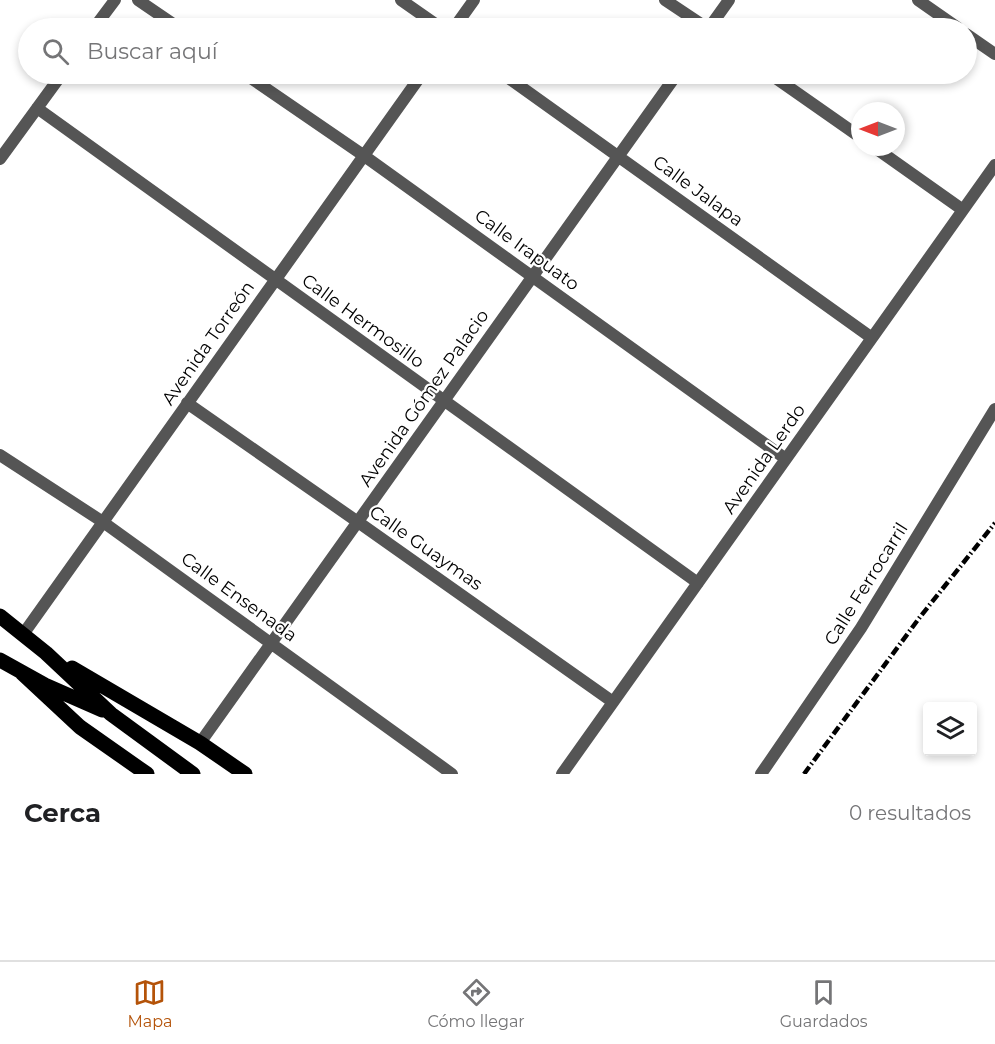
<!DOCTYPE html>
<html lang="es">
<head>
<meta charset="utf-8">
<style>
	body { margin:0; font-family:Montserrat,sans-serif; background:#f6f6f6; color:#202124 }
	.controls { position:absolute; right:18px; bottom:18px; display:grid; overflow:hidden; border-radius:6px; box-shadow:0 3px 9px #0003 }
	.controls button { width:54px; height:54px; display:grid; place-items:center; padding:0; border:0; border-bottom:2px solid #e0e0e0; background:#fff; color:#202124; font:30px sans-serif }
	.compass { position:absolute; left:851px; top:102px; width:54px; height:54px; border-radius:50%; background:#fff; box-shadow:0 3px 9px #0003; rotate:270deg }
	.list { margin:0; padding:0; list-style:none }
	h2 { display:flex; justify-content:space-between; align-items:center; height:78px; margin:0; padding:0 24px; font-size:26px }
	h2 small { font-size:20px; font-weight:400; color:#757577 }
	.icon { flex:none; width:33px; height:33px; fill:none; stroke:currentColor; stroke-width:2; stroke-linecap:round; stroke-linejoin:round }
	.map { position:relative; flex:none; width:995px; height:774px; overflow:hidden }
	.search { position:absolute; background:#fff; box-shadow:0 3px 9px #0003; left:18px; right:18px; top:18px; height:66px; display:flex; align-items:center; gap:15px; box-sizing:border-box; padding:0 21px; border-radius:33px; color:#757577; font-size:22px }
	.sheet { height:186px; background:#fff }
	nav { display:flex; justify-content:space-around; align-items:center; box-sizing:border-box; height:84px; border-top:2px solid #e0e0e0; background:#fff; font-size:16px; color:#757577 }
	nav a { display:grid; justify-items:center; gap:3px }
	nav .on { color:#b45309 }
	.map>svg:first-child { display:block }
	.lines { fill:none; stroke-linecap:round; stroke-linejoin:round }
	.street { stroke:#555; stroke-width:12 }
	.primary { stroke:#000; stroke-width:15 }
	.rail { stroke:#000; stroke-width:4.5; stroke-dasharray:9 3 1.5 3; stroke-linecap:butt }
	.labels { text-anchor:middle; stroke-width:4.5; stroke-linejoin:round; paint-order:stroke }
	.street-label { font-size:18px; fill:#000; stroke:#fff }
</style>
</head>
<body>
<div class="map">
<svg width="995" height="774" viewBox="0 0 995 774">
	<rect width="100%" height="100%" fill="#fff"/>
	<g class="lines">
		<!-- street -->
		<path class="street" d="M138,0L179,28
			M401,0L441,28
			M665,0L707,28
			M918,0L958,28
			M94,28L115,0
			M454,28L474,0
			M709,28L729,0
			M966,34L995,54
			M245,74L363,155L786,459
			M503,74L872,338
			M770,74L860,137
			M37,108L698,583
			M874,147L963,210
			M0,159L62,74
			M187,403L358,522L613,702
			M0,455L103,522L452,774
			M24,633L422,74
			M200,743L677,74
			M562,774L995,165
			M761,774L861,628L995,409"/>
		<!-- primary -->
		<path class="primary" d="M0,616L46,653L111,714L193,774
			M0,660L45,685L102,710
			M72,668L200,743L245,774
			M22,673L80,727L147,774"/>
		<!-- rail -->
		<path class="rail" d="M804,774L920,617L995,523"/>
	</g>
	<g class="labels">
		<!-- street labels -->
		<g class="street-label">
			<text transform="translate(698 191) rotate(36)" y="6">Calle Jalapa</text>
			<text transform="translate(527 250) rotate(36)" y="6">Calle Irapuato</text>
			<text transform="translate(363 321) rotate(36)" y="6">Calle Hermosillo</text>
			<text transform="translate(208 343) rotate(-55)" y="6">Avenida Torreón</text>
			<text transform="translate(424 398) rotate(-55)" y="6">Avenida Gómez Palacio</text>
			<text transform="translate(764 459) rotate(-55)" y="6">Avenida Lerdo</text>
			<text transform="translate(426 548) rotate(35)" y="6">Calle Guaymas</text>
			<text transform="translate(866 584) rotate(-58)" y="6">Calle Ferrocarril</text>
			<text transform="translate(239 597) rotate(36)" y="6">Calle Ensenada</text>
		</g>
	</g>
</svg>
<div class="controls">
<button><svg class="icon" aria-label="layers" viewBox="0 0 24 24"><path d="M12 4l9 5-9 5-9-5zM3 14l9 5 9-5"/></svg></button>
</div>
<svg class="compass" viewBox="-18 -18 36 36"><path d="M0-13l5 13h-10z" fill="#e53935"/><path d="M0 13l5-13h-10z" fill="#757577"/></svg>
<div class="search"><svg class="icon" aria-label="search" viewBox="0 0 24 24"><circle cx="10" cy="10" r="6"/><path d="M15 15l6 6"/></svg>Buscar aquí</div>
</div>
<section class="sheet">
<h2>Cerca<small>0 resultados</small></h2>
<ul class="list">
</ul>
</section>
<nav>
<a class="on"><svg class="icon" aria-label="map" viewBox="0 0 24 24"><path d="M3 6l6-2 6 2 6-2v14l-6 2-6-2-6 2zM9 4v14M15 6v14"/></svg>Mapa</a>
<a><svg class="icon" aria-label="directions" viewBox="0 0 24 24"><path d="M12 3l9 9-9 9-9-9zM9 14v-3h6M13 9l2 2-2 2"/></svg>Cómo llegar</a>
<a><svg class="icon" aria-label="saved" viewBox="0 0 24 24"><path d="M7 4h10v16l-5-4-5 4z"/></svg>Guardados</a>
</nav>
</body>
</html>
